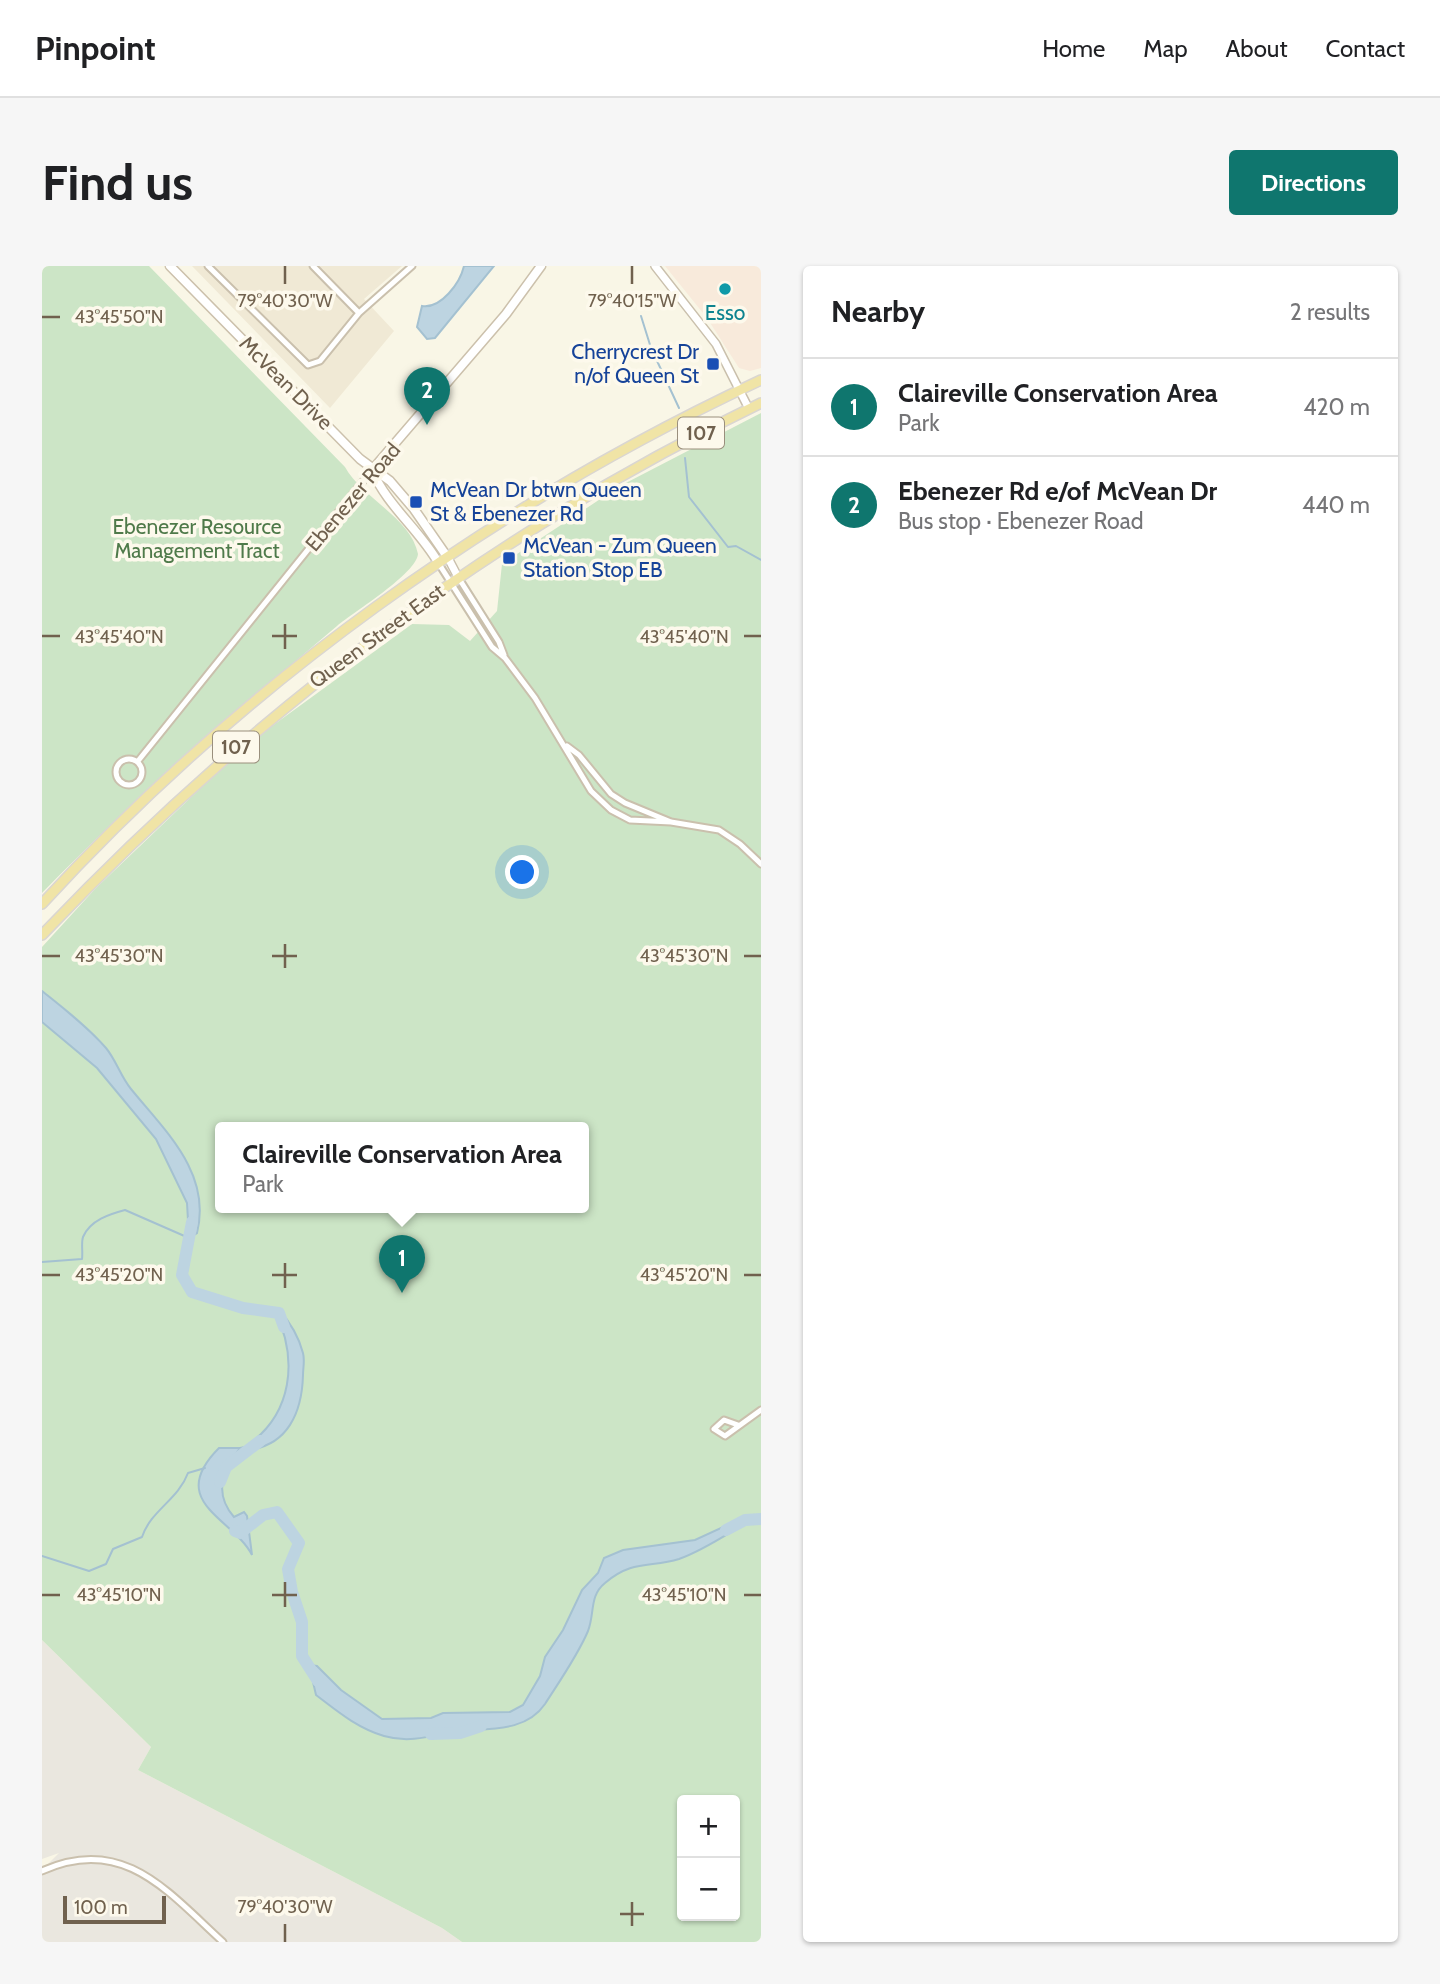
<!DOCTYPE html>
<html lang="en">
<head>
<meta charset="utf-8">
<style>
	body { margin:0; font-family:Cabin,sans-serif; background:#f6f6f6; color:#202124 }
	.controls { position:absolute; right:21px; bottom:21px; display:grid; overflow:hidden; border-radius:7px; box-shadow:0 2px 5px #0004 }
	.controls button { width:63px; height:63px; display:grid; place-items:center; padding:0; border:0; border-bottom:2px solid #e0e0e0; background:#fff; color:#202124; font:35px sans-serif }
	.scale { position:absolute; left:21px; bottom:18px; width:103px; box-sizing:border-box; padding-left:7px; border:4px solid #70614e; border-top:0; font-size:19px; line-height:24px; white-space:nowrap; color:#70614e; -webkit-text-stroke:5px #fdf9ec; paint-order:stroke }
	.you { position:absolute; left:481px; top:607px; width:24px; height:24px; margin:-18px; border:5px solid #fff; border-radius:50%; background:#1a73e8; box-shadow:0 0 0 10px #1a73e833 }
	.badge { display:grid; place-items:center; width:46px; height:46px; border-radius:50%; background:#0f766e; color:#fff; font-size:23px; font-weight:700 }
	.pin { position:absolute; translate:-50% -58px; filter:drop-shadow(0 2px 4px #0008) }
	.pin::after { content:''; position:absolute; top:37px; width:24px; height:21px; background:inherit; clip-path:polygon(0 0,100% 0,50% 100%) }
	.popup { position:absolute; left:173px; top:856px; width:374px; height:91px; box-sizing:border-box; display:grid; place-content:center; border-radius:7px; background:#fff; filter:drop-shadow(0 2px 5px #0005); font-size:23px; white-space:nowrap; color:#757577 }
	.popup b { font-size:26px; color:#202124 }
	.popup::after { content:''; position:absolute; left:50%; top:100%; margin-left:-14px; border:14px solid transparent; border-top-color:#fff }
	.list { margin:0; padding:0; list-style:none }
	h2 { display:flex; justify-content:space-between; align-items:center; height:91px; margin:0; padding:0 28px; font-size:30px }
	h2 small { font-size:23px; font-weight:400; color:#757577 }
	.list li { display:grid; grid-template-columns:46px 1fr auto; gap:21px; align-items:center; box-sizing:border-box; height:98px; padding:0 28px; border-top:2px solid #e0e0e0 }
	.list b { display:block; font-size:26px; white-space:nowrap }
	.list p { margin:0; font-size:23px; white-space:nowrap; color:#757577 }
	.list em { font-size:23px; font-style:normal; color:#757577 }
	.map { position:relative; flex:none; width:719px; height:1676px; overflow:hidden; border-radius:7px }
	header { display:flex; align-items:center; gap:42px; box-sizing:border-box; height:98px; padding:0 35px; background:#fff; border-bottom:2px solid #e0e0e0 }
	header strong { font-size:33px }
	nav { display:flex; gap:38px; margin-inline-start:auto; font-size:24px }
	.intro { display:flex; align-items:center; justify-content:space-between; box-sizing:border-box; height:168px; padding:0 42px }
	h1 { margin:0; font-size:49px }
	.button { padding:18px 32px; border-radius:7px; background:#0f766e; color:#fff; font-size:24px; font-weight:700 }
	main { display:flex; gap:42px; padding:0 42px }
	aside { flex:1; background:#fff; border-radius:7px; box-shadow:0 2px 5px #0004 }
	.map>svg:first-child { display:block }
	.residential { fill:#f0e9d5 }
	.commercial { fill:#f8eadb }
	.industrial { fill:#eae7df }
	.green { fill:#cce5c6; fill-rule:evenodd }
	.water { fill:#bdd4e1; stroke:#a4c1d1; stroke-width:2 }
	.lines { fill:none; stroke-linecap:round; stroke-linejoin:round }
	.stream { stroke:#a4c1d1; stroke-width:2 }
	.river { stroke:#bdd4e1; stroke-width:12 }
	.minor-casing { stroke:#cac0ad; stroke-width:9 }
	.tertiary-casing { stroke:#cac0ad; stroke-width:10 }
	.secondary-casing { stroke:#ccc1ac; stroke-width:11 }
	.primary-casing { stroke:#dad6d1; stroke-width:12 }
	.minor { stroke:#fff; stroke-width:5 }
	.tertiary { stroke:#fff; stroke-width:7 }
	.secondary { stroke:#fff; stroke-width:8 }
	.primary { stroke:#f0e4a6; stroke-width:9 }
	.ticks { fill:none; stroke:#70614e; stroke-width:2.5 }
	.culture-dot { fill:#0f9aa8; stroke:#fdf9ec; stroke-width:2.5 }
	.transit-dot { fill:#1a4fb4; stroke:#fdf9ec; stroke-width:2.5 }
	.labels { text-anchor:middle; stroke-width:7; stroke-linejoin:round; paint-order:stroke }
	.shield { fill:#fdf9ec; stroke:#9a8f7d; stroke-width:2 }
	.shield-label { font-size:19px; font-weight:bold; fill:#70614e }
	.culture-label { font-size:21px; fill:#0d838f; stroke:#fdf9ec }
	.transit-label { font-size:21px; fill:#164399; stroke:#fdf9ec; text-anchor:start }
	.street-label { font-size:21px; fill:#70614e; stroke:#fdf9ec }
	.park-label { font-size:21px; fill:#4f7a4a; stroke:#fdf9ec }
	.ticks-label { font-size:18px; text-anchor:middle; fill:#70614e; stroke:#fdf9ec; stroke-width:7; stroke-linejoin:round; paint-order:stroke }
</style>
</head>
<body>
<header>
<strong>Pinpoint</strong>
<nav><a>Home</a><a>Map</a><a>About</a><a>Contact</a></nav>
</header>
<div class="intro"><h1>Find us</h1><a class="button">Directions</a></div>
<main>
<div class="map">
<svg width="719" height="1676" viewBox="0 0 719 1676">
	<rect width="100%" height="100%" fill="#f9f6e6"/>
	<!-- residential -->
	<path class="residential" d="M150,0H360L322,33L352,65L288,142Z"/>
	<!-- commercial -->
	<path class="commercial" d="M623,0H719V102L708,105L697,102L665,52Z"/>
	<!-- industrial -->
	<path class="industrial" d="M0,1374L109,1481L96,1504L400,1662L420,1676H0V1604L17,1587L0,1593Z"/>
	<!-- green -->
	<path class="green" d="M0,0H107L303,201C319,231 369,252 376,288C374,308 313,345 295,360C193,446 93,531 0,627Z
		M719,147V1676H420L400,1662L96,1504L109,1481L0,1374V681L53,623L165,516L226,463L370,358L407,359L428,375L455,345L460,298L578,220ZM178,861H542V941H178ZM640,1534H693V1650H640Z"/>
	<!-- water -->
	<path class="water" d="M422,0H452L393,72L385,73L375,61L380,40C399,43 418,17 422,0Z
		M0,725C21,742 46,761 64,782C74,794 79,811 89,823C123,865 170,907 155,967L147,972L145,937L114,873L55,802L0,756Z
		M232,1043L237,1044C248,1056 257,1072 261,1087C263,1094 261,1102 261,1109C260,1146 246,1180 205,1184L203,1181C251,1149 257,1093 232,1043Z
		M177,1182H198C181,1204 171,1227 192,1251L202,1246L205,1250L210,1289C191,1252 123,1236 177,1182Z
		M692,1256L698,1257L694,1263C676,1274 657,1286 637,1293C609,1302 591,1293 563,1317C547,1330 553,1347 546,1365C536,1389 517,1416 503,1438C482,1469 440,1461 409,1466C386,1471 366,1477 342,1470C315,1462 295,1445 274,1429L267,1399L275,1400L299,1424L340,1453L389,1452L401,1447L468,1446L481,1439L498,1410L503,1391L521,1364L540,1324L556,1307L562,1292L581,1284L653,1274Z"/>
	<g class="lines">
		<!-- stream -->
		<path class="stream" d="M599,50L609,82L637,142
			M643,192L647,231L686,281L694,280L719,294
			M0,996L40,993C41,986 39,977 41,971C48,954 68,948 83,944L147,972
			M198,1182L203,1181
			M0,1290L47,1305L64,1298L71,1283L100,1271C109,1244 136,1234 146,1207L163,1202"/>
		<!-- river -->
		<path class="river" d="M150,956L140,1009L150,1026L201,1042L237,1047L242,1061
			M178,1216L184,1201L218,1175
			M684,1264L703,1254L719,1253
			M193,1265L198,1267L221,1249L235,1246L257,1277L246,1303L250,1326L260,1356V1390L276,1415
			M389,1468L418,1467L439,1460"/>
		<defs>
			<path id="minor" d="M166,0L266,99L278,95L317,47L370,0
				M271,0L317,47
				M397,298L450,381L463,392L493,432L549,525L569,544L588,554L629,556
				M416,311L457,376L462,389
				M525,480L537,489L569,528L583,537L629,556L677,564L698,578L719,598
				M74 506a13 13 0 1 1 26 0a13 13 0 1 1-26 0Z
				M96,495L330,204
				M696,1159L682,1154L672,1163L683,1170L719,1144
				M0,1605C81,1568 126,1626 181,1676"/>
			<path id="tertiary" d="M613,0L674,78L707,143
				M406,292L416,311"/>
			<path id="secondary" d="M128,0L318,193L348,215L372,243L406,292
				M330,204L464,48L499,0
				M330,204C345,240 378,264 397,298"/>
			<path id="primary" d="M0,638C200,419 451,239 719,114
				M0,669C208,450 447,268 719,137"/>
		</defs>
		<!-- minor casing -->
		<use href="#minor" class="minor-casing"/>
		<!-- tertiary casing -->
		<use href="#tertiary" class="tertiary-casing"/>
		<!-- secondary casing -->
		<use href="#secondary" class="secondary-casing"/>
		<!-- primary casing -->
		<use href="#primary" class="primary-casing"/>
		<!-- minor -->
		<use href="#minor" class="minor"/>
		<!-- tertiary -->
		<use href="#tertiary" class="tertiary"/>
		<!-- secondary -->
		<use href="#secondary" class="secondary"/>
		<!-- primary -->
		<use href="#primary" class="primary"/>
	</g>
	<!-- ticks -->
	<path class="ticks" d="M243,0V18M590,0V18M0,51H18M243,358V383M0,370H18M230,370H255M702,370H719M243,678V702M0,690H18M230,690H255M702,690H719M243,997V1022M0,1009H18M230,1009H255M702,1009H719M243,1316V1341M0,1329H18M230,1329H255M702,1329H719M590,1636V1660M578,1648H602M243,1658V1676"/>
	<!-- markers -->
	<circle class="culture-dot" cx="683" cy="23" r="7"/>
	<g class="transit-dot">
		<rect x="664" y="91" width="14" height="14" rx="3.5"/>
		<rect x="367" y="229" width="14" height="14" rx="3.5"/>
		<rect x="460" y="285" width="14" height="14" rx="3.5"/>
	</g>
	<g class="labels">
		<!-- shield labels -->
		<g class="shield">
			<rect x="636" y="151.5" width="46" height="31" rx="5"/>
			<rect x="171" y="465.5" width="46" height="31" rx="5"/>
		</g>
		<g class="shield-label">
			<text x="659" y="174">107</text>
			<text x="194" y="488">107</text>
		</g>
		<!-- culture labels -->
		<g class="culture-label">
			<text x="683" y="54">Esso</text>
		</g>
		<!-- transit labels -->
		<g class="transit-label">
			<text x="657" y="93" text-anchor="end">Cherrycrest Dr<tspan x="657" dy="24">n/of Queen St</tspan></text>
			<text x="388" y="231">McVean Dr btwn Queen<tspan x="388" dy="24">St &amp; Ebenezer Rd</tspan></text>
			<text x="481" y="287">McVean - Zum Queen<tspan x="481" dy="24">Station Stop EB</tspan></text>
		</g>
		<!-- street labels -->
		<g class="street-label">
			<text transform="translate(244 117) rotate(45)" y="7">McVean Drive</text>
			<text transform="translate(311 231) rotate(-50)" y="7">Ebenezer Road</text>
			<text transform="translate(335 370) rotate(-36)" y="7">Queen Street East</text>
		</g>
		<!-- park labels -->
		<g class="park-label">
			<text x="155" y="268">Ebenezer Resource<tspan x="155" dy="24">Management Tract</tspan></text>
		</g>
	</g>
	<g class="ticks-label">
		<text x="243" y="41">79°40'30"W</text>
		<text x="590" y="41">79°40'15"W</text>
		<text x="77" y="57">43°45'50"N</text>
		<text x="77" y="377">43°45'40"N</text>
		<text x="642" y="377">43°45'40"N</text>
		<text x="77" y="696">43°45'30"N</text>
		<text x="642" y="696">43°45'30"N</text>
		<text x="77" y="1015">43°45'20"N</text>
		<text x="642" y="1015">43°45'20"N</text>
		<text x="77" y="1335">43°45'10"N</text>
		<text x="642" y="1335">43°45'10"N</text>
		<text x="243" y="1647">79°40'30"W</text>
	</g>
</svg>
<div class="controls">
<button>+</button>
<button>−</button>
</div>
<div class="scale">100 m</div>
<div class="you"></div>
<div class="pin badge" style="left:360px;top:1027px">1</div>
<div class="popup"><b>Claireville Conservation Area</b>Park</div>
<div class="pin badge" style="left:385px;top:159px">2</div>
</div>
<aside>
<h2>Nearby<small>2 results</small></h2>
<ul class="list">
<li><span class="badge">1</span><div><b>Claireville Conservation Area</b><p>Park</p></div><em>420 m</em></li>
<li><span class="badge">2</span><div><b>Ebenezer Rd e/of McVean Dr</b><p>Bus stop · Ebenezer Road</p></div><em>440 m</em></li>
</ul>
</aside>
</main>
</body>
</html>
